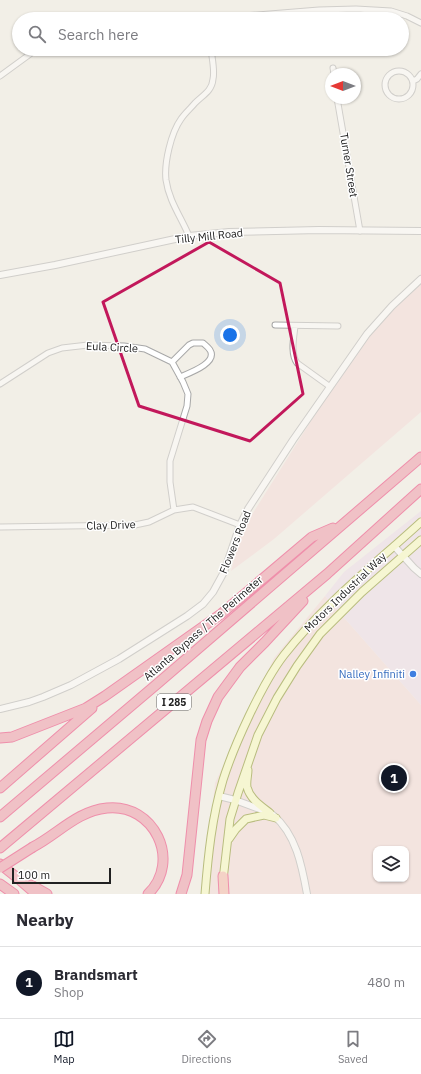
<!DOCTYPE html>
<html lang="en">
<head>
<meta charset="utf-8">
<style>
	body { margin:0; font-family:"IBM Plex Sans",sans-serif; background:#f7f7f7; color:#2b2b33 }
	.controls { position:absolute; right:12px; bottom:12px; display:grid; overflow:hidden; border-radius:8px; box-shadow:0 1px 3px #0004 }
	.controls button { width:36px; height:36px; display:grid; place-items:center; padding:0; border:0; border-bottom:1px solid #e1e1e2; background:#fff; color:#2b2b33; font:20px sans-serif }
	.compass { position:absolute; left:325px; top:68px; width:36px; height:36px; border-radius:50%; background:#fff; box-shadow:0 1px 3px #0004; rotate:270deg }
	.scale { position:absolute; left:12px; bottom:10px; width:99px; box-sizing:border-box; padding-left:4px; border:2px solid #212121; border-top:0; font-size:11px; line-height:14px; white-space:nowrap; color:#212121; -webkit-text-stroke:3px #fff; paint-order:stroke }
	.you { position:absolute; left:230px; top:335px; width:14px; height:14px; margin:-10px; border:3px solid #fff; border-radius:50%; background:#1a73e8; box-shadow:0 0 0 6px #1a73e833 }
	.badge { display:grid; place-items:center; width:26px; height:26px; border-radius:50%; background:#111827; color:#fff; font-size:13px; font-weight:700 }
	.pin { position:absolute; translate:-50% -50%; border:2px solid #fff; box-shadow:0 1px 4px #0006 }
	.list { margin:0; padding:0; list-style:none }
	h2 { display:flex; justify-content:space-between; align-items:center; height:52px; margin:0; padding:0 16px; font-size:17px }
	h2 small { font-size:13px; font-weight:400; color:#7c7c81 }
	.list li { display:grid; grid-template-columns:26px 1fr auto; gap:12px; align-items:center; box-sizing:border-box; height:72px; padding:0 16px; border-top:1px solid #e1e1e2 }
	.list b { display:block; font-size:15px; white-space:nowrap }
	.list p { margin:0; font-size:13px; white-space:nowrap; color:#7c7c81 }
	.list em { font-size:13px; font-style:normal; color:#7c7c81 }
	.icon { flex:none; width:22px; height:22px; fill:none; stroke:currentColor; stroke-width:2; stroke-linecap:round; stroke-linejoin:round }
	.map { position:relative; flex:none; width:421px; height:894px; overflow:hidden }
	.search { position:absolute; background:#fff; box-shadow:0 1px 3px #0004; left:12px; right:12px; top:12px; height:44px; display:flex; align-items:center; gap:10px; box-sizing:border-box; padding:0 14px; border-radius:22px; color:#7c7c81; font-size:15px }
	.sheet { height:124px; background:#fff }
	nav { display:flex; justify-content:space-around; align-items:center; box-sizing:border-box; height:56px; border-top:1px solid #e1e1e2; background:#fff; font-size:11px; color:#7c7c81 }
	nav a { display:grid; justify-items:center; gap:2px }
	nav .on { color:#111827 }
	.map>svg:first-child { display:block }
	.commercial { fill:#f4d7d6; fill-rule:evenodd }
	.industrial { fill:#ecd9e8 }
	.lines { fill:none; stroke-linecap:round; stroke-linejoin:round }
	.minor-casing { stroke:#a8a8a8; stroke-width:7 }
	.tertiary-casing { stroke:#a8a8a8; stroke-width:8 }
	.secondary-casing { stroke:#738100; stroke-width:9 }
	.trunk-casing { stroke:#ea1b62; stroke-width:11 }
	.motorway-casing { stroke:#ea1b62; stroke-width:11 }
	.minor { stroke:#fff; stroke-width:5 }
	.tertiary { stroke:#fff; stroke-width:6 }
	.secondary { stroke:#fbffb9; stroke-width:7 }
	.trunk { stroke:#f6b09e; stroke-width:9 }
	.motorway { stroke:#ee8a9d; stroke-width:9 }
	.motorway-bridge-casing { stroke:#ea1b62; stroke-width:11; stroke-linecap:butt }
	.motorway-bridge { stroke:#ee8a9d; stroke-width:9 }
	.marked { fill:none; stroke:#c2185b; stroke-width:3; stroke-linejoin:round }
	.shop-dot { fill:#3f7fe0; stroke:#fff; stroke-width:1.5 }
	.labels { text-anchor:middle; stroke-width:3; stroke-linejoin:round; paint-order:stroke }
	.shield { fill:#fff; stroke:#646464; stroke-width:1 }
	.shield-label { font-size:10px; font-weight:bold; fill:#212121 }
	.street-label { font-size:11px; fill:#212121; stroke:#fff }
	.shop-label { font-size:11px; fill:#366cbe; stroke:#fff; text-anchor:end }
</style>
</head>
<body>
<div class="map">
<svg width="421" height="894" viewBox="0 0 421 894">
	<rect width="100%" height="100%" fill="#f2efe7"/>
	<!-- commercial -->
	<path class="commercial" d="M421,275V412L274,539L231,571L241,532L355,351L418,277Z
		M325,596L421,705V894H206L205,883L215,783L274,658ZM376,849H406V879H376Z"/>
	<!-- industrial -->
	<path class="industrial" d="M421,511V705L325,596L344,572Z"/>
	<g class="lines">
		<defs>
			<path id="minor" d="M207,19L319,10L356,9L391,11L407,16L421,23
				M333,68L334,74
				M385 85a14 14 0 1 1 28 0a14 14 0 1 1-28 0Z
				M0,76L37,49
				M413,81L417,79L421,74
				M337,98L360,231
				M189,236C181,217 169,201 166,180C164,163 171,133 181,119C185,113 191,108 195,103C203,95 212,91 213,79C215,71 212,58 211,49
				M275,325L338,326
				M295,326C294,337 290,353 297,363L329,386
				M172,362L189,345L193,343H203C205,345 208,347 210,350C218,363 189,373 180,377
				M0,384L48,353L62,348L88,345L124,346L145,349L172,362L183,382L188,394L187,406L170,461V482L174,510
				M0,527L135,525L149,522L174,510L193,507L240,525"/>
			<path id="tertiary" d="M0,275L55,265L189,236L229,232L319,230L421,231
				M394,546L414,568L421,574
				M0,709L29,702L43,697L71,685L119,659L187,616L203,604L213,592L224,572L240,525L248,509L293,440L367,334L392,306L421,279
				M219,796L235,800L265,811
				M273,815C296,834 302,866 307,894"/>
			<path id="secondary" d="M248,770C248,775 246,782 247,787C250,799 261,806 270,813
				M229,839L236,829L246,819L264,815L276,818
				M223,880L230,819L238,793L258,735L277,698L297,666L320,634L362,592L421,540
				M205,894C208,856 212,817 223,780C230,758 239,737 249,716C259,695 270,673 284,655C323,605 374,565 421,522"/>
			<path id="trunk" d="M223,876L224,894"/>
			<path id="motorway" d="M0,738L12,737L86,708L105,696L221,614L312,537L333,528
				M0,788L92,708
				M0,817L157,684L421,457
				M33,847C58,834 77,811 107,808C154,803 182,861 148,894
				M0,848L327,574L421,489
				M0,864L20,880L36,894
				M0,884L14,894
				M31,885L47,894
				M181,894L187,875L201,740L207,721L218,697L240,667L265,642L303,601"/>
		</defs>
		<!-- minor casing -->
		<use href="#minor" class="minor-casing"/>
		<!-- tertiary casing -->
		<use href="#tertiary" class="tertiary-casing"/>
		<!-- secondary casing -->
		<use href="#secondary" class="secondary-casing"/>
		<!-- trunk casing -->
		<use href="#trunk" class="trunk-casing"/>
		<!-- motorway casing -->
		<use href="#motorway" class="motorway-casing"/>
		<!-- minor -->
		<use href="#minor" class="minor"/>
		<!-- tertiary -->
		<use href="#tertiary" class="tertiary"/>
		<!-- secondary -->
		<use href="#secondary" class="secondary"/>
		<!-- trunk -->
		<use href="#trunk" class="trunk"/>
		<!-- motorway -->
		<use href="#motorway" class="motorway"/>
		<defs>
			<path id="motorway-bridge" d="M0,868L33,847"/>
		</defs>
		<!-- motorway-bridge casing -->
		<use href="#motorway-bridge" class="motorway-bridge-casing"/>
		<!-- motorway-bridge -->
		<use href="#motorway-bridge" class="motorway-bridge"/>
	</g>
	<!-- marked area -->
	<path d="M0 0H421V894H0ZM209,242L280,283L303,394L250,441L139,406L103,302Z" fill="#f2efe7" fill-opacity=".55" fill-rule="evenodd"/>
	<path class="marked" d="M209,242L280,283L303,394L250,441L139,406L103,302Z"/>
	<!-- markers -->
	<circle class="shop-dot" cx="413" cy="674" r="4"/>
	<g class="labels">
		<!-- shield labels -->
		<rect class="shield" x="157" y="694" width="34" height="16" rx="3"/>
		<g class="shield-label">
			<text x="174" y="706">I 285</text>
		</g>
		<!-- street labels -->
		<g class="street-label">
			<text transform="translate(349 165) rotate(81)" y="4">Turner Street</text>
			<text transform="translate(209 236) rotate(-6)" y="4">Tilly Mill Road</text>
			<text transform="translate(112 347) rotate(3)" y="4">Eula Circle</text>
			<text transform="translate(111 525) rotate(-2)" y="4">Clay Drive</text>
			<text transform="translate(235 542) rotate(-68)" y="4">Flowers Road</text>
			<text transform="translate(345 592) rotate(-44)" y="4">Motors Industrial Way</text>
			<text transform="translate(203 628) rotate(-41)" y="4">Atlanta Bypass / The Perimeter</text>
		</g>
		<!-- shop labels -->
		<g class="shop-label">
			<text x="405" y="678">Nalley Infiniti</text>
		</g>
	</g>
</svg>
<div class="controls">
<button><svg class="icon" aria-label="layers" viewBox="0 0 24 24"><path d="M12 4l9 5-9 5-9-5zM3 14l9 5 9-5"/></svg></button>
</div>
<svg class="compass" viewBox="-18 -18 36 36"><path d="M0-13l5 13h-10z" fill="#e53935"/><path d="M0 13l5-13h-10z" fill="#7c7c81"/></svg>
<div class="scale">100 m</div>
<div class="you"></div>
<div class="pin badge" style="left:394px;top:778px">1</div>
<div class="search"><svg class="icon" aria-label="search" viewBox="0 0 24 24"><circle cx="10" cy="10" r="6"/><path d="M15 15l6 6"/></svg>Search here</div>
</div>
<section class="sheet">
<h2>Nearby<small></small></h2>
<ul class="list">
<li><span class="badge">1</span><div><b>Brandsmart</b><p>Shop</p></div><em>480 m</em></li>
</ul>
</section>
<nav>
<a class="on"><svg class="icon" aria-label="map" viewBox="0 0 24 24"><path d="M3 6l6-2 6 2 6-2v14l-6 2-6-2-6 2zM9 4v14M15 6v14"/></svg>Map</a>
<a><svg class="icon" aria-label="directions" viewBox="0 0 24 24"><path d="M12 3l9 9-9 9-9-9zM9 14v-3h6M13 9l2 2-2 2"/></svg>Directions</a>
<a><svg class="icon" aria-label="saved" viewBox="0 0 24 24"><path d="M7 4h10v16l-5-4-5 4z"/></svg>Saved</a>
</nav>
</body>
</html>
